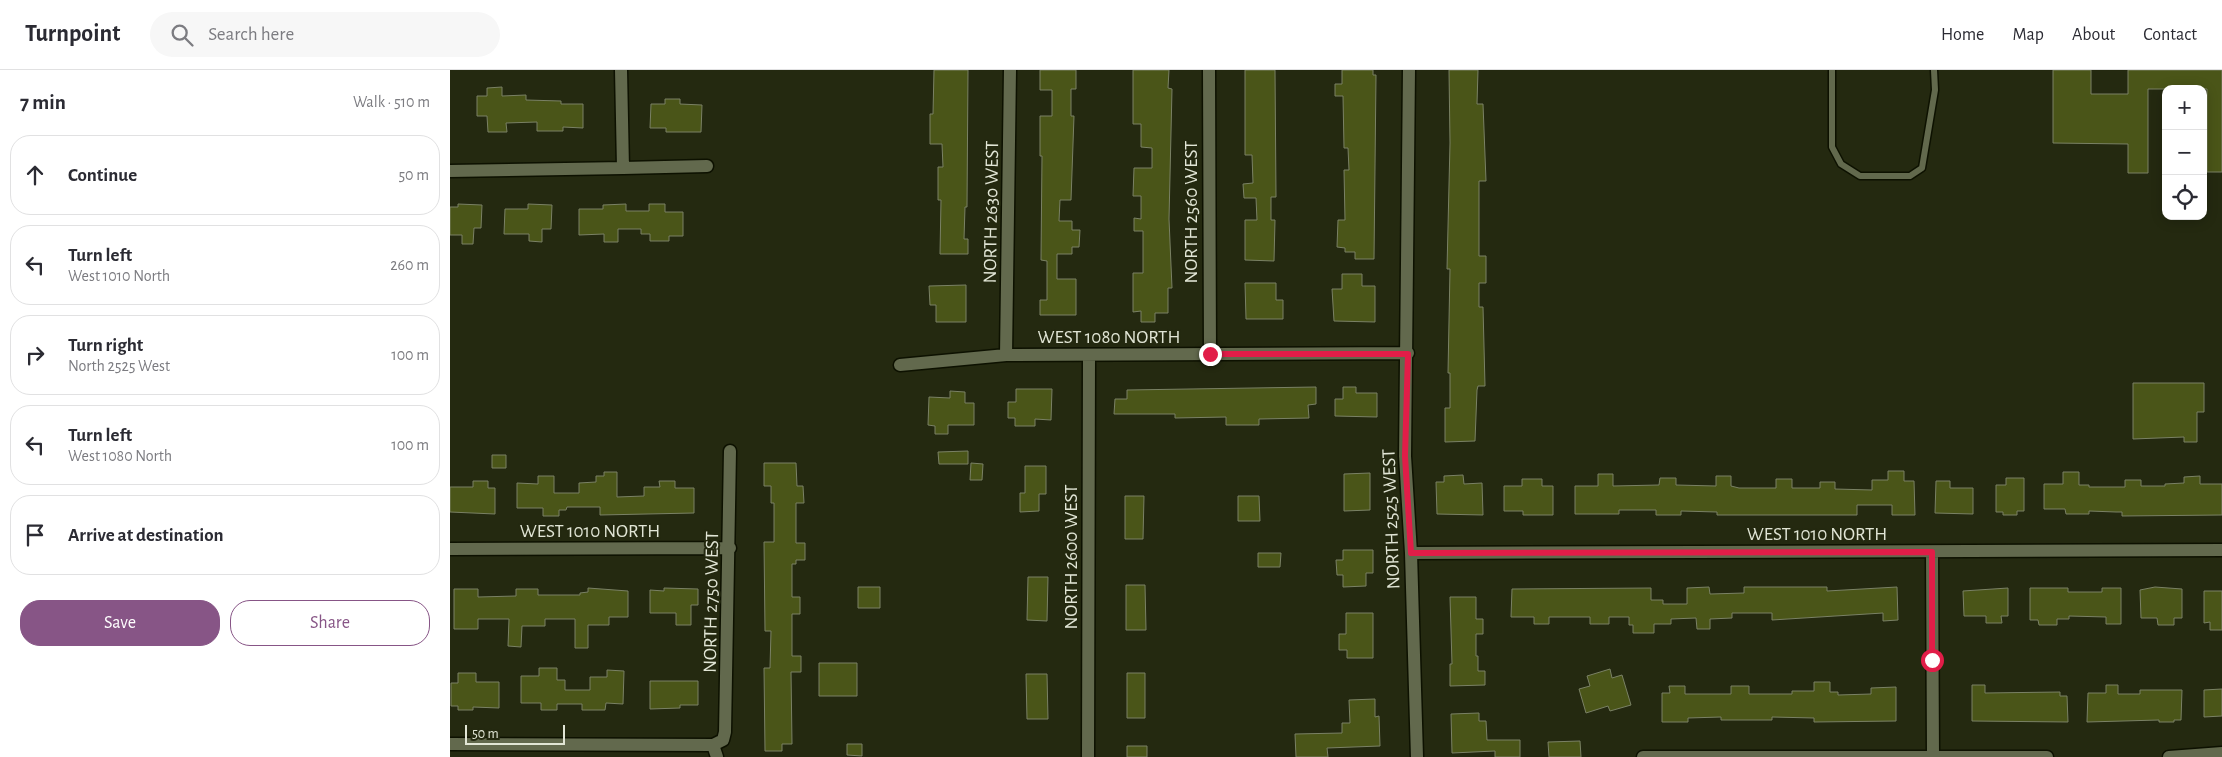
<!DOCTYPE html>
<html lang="en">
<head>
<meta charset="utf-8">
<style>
	body { margin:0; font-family:"Alegreya Sans",sans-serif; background:#f7f7f7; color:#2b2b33 }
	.controls { position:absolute; right:15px; top:15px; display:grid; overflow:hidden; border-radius:10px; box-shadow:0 2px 12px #0003 }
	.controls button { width:45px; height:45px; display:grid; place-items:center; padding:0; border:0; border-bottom:1px solid #e1e1e2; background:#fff; color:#2b2b33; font:25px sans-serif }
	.scale { position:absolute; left:15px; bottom:12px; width:100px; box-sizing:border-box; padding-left:5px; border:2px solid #e1e5d5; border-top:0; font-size:14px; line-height:18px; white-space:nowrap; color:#e1e5d5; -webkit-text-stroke:4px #242910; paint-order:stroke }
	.stop { position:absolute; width:15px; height:15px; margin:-11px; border:4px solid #e11d48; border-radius:50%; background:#fff }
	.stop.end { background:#e11d48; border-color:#fff; box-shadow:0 1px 5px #0008 }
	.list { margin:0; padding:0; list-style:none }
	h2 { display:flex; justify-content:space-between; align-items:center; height:65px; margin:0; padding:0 20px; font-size:21px }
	h2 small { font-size:16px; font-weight:400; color:#7c7c81 }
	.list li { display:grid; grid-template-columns:32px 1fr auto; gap:15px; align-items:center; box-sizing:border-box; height:80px; margin:0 10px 10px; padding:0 10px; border:1px solid #e1e1e2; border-radius:20px }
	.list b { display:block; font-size:19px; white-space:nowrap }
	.list p { margin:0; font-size:16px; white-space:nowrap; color:#7c7c81 }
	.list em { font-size:16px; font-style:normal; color:#7c7c81 }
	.actions { display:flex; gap:10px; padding:15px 20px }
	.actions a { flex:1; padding:11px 0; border:1px solid #875586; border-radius:20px; text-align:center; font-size:18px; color:#875586 }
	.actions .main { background:#875586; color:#fff }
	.icon { flex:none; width:28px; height:28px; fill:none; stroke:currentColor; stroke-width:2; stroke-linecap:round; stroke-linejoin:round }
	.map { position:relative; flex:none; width:1772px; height:687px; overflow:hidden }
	header { display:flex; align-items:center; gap:30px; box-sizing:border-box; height:70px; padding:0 25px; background:#fff; border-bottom:1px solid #e1e1e2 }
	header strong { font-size:24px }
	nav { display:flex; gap:28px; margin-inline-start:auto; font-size:18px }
	.search { width:350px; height:45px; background:#f7f7f7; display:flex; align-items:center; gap:12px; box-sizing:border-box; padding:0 18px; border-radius:28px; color:#7c7c81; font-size:19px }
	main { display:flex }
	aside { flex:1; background:#fff }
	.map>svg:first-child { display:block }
	.building { fill:#4a5518; stroke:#7a8165 }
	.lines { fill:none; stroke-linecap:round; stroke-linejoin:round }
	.service-casing { stroke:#0d1100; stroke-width:9 }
	.minor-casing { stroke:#0d1100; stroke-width:15 }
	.service { stroke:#62694d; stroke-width:6 }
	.minor { stroke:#62694d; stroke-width:12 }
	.route { stroke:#e11d48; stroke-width:6 }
	.labels { text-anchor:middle; stroke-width:4; stroke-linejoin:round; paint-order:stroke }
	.street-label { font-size:19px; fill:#e1e5d5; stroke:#242910 }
</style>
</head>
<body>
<header>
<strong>Turnpoint</strong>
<div class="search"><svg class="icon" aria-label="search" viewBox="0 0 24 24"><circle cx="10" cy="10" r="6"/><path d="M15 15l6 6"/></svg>Search here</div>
<nav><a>Home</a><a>Map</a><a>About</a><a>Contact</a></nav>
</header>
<main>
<aside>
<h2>7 min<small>Walk · 510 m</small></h2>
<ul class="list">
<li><svg class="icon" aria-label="ahead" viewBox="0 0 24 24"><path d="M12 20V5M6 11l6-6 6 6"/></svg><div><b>Continue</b></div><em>50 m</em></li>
<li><svg class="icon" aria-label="left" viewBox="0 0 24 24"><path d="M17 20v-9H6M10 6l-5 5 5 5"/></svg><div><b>Turn left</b><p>West 1010 North</p></div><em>260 m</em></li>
<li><svg class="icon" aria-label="right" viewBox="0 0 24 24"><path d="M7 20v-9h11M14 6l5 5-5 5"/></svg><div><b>Turn right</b><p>North 2525 West</p></div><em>100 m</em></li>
<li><svg class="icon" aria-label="left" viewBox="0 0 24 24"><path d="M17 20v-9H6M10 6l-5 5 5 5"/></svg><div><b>Turn left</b><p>West 1080 North</p></div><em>100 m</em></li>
<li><svg class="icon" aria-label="arrive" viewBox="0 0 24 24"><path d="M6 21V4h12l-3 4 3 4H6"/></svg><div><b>Arrive at destination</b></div></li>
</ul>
<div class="actions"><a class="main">Save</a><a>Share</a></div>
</aside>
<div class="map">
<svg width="1772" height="687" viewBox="0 0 1772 687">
	<rect width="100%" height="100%" fill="#242910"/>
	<!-- building -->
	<path class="building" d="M484,0H518L517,137H515L514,169H518V184H490L491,130H488V97H493L492,74H480V44H483Z
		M590,0H626V19H621V46H624L621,130H610L609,151H622V160H630L629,177H622V184H607V209H626V245H590V230H597V191L591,190L592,86H590V46H602V20H590Z
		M683,0H719L718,18L722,19L719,149L722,218H718V243H705V252H691V241L683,242V203H693V161H684V148L691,149V126H683L684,98H702V78L691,77V54H683Z
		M795,0H825L826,127H821V150H825L824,191L795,190V150H807L806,128H794L793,114L803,113L802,85H795Z
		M892,0H923V5H926L924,189H905V182H895V178L887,177L888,150H895L894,100H899L898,78H894L893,26H885V14H892Z
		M999,0H1028L1027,34H1033L1036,111H1029V186H1036V213H1029V237H1033L1035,316H1028L1027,320L1025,371L995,372V338H1000V303H998L1000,199H997L1000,73Z
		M1603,0H1641V24H1678V0H1772V102H1757V19H1698V103H1678V74L1603,73Z
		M52,17V26L76,25V30L111,31V34H133V58L113,57V61H87V52L56,53L57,62H38L37,46H27V26H37V18Z
		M215,29H230V34L252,35L251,62H216V58H200L201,34H215Z
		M8,134L32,135L31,158H24L23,174H12V165H0V137H8Z
		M78,134L102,135L101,159H92V172L79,171V164H54L55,139H78Z
		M176,134V141H199V134H215V142H233V166H219V171H200V164H191V159H168V172H154V164L129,165V139H153V135Z
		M892,204H912V216H925V252L884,251L882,219H892Z
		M795,213H826V230H833V249H796Z
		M516,215V252H486V235H480L479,216Z
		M1683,313H1754V342H1747V372H1734V367L1683,369Z
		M866,317V334L858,335L859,348L809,349V355H776V347L725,348V344H664L665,329H677V320Z
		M893,317H906V323H927V347L885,346V329H893Z
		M566,319H602L601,350L585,349V356H565V348H558V332H566Z
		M500,321L515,322V333H524V355H498V364H485V356L478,355L479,327L500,328Z
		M518,381V394H489L488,382Z
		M42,385H56V398H42Z
		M314,393H346L347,416H353L354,433H346V473H355V490H346V494H342V527H350V544H342V586H351V602H341L342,674H332V681H315L314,598H320L321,561H315L314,472H324V433H321V416H314Z
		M521,393L533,394L532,410H520Z
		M575,396H596V424H589V441L570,442V423H575Z
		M1438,401H1454V411H1464L1465,445H1442V435H1407V445H1267V442L1231,441V445H1206V440H1169V444H1125V416H1148V404H1163V416L1209,415L1210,408H1226V415L1266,416V406H1281V416L1289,418H1326V409H1342V418H1370V412H1385V419L1422,420V410H1438Z
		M154,402H167V427L194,426V417H210L209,411H225V418H244V443L150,445V437H117L116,440H109V446H93V438H67V413L88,414V406H104V423H129V413L146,412V406H154Z
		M1613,402H1629V415H1639V417H1675V410H1691V416H1715V414L1734,413V407L1750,406V414H1772V445L1672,446V442H1666L1639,441V444H1616L1615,439H1594V414H1613Z
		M920,403V440L894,441V404Z
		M1013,405L1014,414L1032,413L1033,445L987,444L986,412H994V406Z
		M1556,408H1574V441H1567V445H1553V442H1546V415H1556Z
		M1072,409H1092V416H1103V445H1073V441H1054V416H1072Z
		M23,411H38V418H45V444L0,442V417H23Z
		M1486,411H1500V418H1523V444L1485,443Z
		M675,426H694L693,469H675Z
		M788,426H809L810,451H788Z
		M893,480H923V503H916V516L893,517V505H887L886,490H893Z
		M808,483H831L830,497H808Z
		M578,507H598L597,551L577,550Z
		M676,515H695L696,560H676Z
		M408,517H430V538H408Z
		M1259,517L1260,524L1294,523V517H1377V521L1447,517L1448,550L1433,551V543L1322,550V543H1282V548L1260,549V559H1247L1246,548L1221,549V554H1204V563H1183V555H1179V547H1159V554H1140V547H1099V554H1084V547H1061L1062,519L1201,518V530H1213V534H1237V518Z
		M1705,517L1732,519V548H1724V555H1708L1707,548H1691L1690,520Z
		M138,518L178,521V547H159V555H138V578H125V549H95V556H72L71,577L58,576L59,549H28V559H4V519H28V527L66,526V519H88V525H130V523L138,522Z
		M214,518L248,519V535H241V555H226V543H200V520L214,521Z
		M1558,518V546H1551L1552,553H1536V546H1514L1513,521Z
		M1580,518H1618V522H1652V518H1671V554H1656V547L1619,546V549H1607V555H1589L1588,550H1580Z
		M1754,521H1772V560H1760V552L1754,553Z
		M1000,527H1026V549H1033V564H1026V586H1028V601H1035V615L1000,616V594H1002Z
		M896,543H923V588H897V580H889V564H896Z
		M369,593H407V626H369Z
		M89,598H107V610H115V620H140V607H157V600L174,601L173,634L156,633L155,640H132V634H107V640H91V633H71V606H89Z
		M1160,599L1162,608L1172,605L1181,635L1160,641L1158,636L1136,643L1129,619L1140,616L1137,606Z
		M8,603H26V612H49V638L23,637V640H8V636H1V613H8Z
		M677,603H695V648H677Z
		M576,604H597L598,649H577Z
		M200,611H248V635H230V638L200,639Z
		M1364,612H1380V622H1388V625L1421,624V618L1446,617V651L1364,652V648L1322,647V650H1271V647L1238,648V652H1212V623H1220L1219,616H1235V624H1281V616H1299V624H1342V621H1364Z
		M1522,615H1535V623L1610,622V626H1617L1618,652L1522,651Z
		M1656,615H1668V624H1690V620H1732L1731,650H1724V652H1709V650L1637,652L1638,623H1656Z
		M1772,619V646L1754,647V620Z
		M925,629V647L929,646L930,676L877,678L878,687H846L845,664L892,663V653H900L899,630Z
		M1029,643V651H1036L1037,670H1070V687H1045V681L1002,683L1001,644Z
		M1130,671L1131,687H1099L1098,672Z
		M397,674H412V686L397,685Z
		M677,676H697V687H677Z"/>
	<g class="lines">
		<defs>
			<path id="service" d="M1382,0V77L1391,94L1410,106H1460L1472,98L1485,20L1484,0"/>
			<path id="minor" d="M759,0L760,284
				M959,0L955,386L961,483L967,687
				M173,98L257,96
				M0,101L173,98L171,0
				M556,285L560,0
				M450,295L556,285L958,283
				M0,479L280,478
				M1482,482L1483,686
				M961,483L1772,480
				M0,674L263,675L267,687
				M263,675L273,670L275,662L280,381
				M638,687L639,287
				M1193,687H1597
				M1719,687L1772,683"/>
		</defs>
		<!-- service casing -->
		<use href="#service" class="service-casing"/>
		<!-- minor casing -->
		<use href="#minor" class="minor-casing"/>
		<!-- service -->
		<use href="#service" class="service"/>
		<!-- minor -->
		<use href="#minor" class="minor"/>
	</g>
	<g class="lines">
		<!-- route -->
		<path class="route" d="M760,284H958L955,386L961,483L1482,482V590"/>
	</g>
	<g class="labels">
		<!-- street labels -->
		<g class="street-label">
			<text transform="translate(540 142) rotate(-89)" y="7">NORTH 2630 WEST</text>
			<text transform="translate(740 142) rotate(-90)" y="7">NORTH 2560 WEST</text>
			<text x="659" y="273">WEST 1080 NORTH</text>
			<text transform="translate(940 449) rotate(-92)" y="7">NORTH 2525 WEST</text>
			<text x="140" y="467">WEST 1010 NORTH</text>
			<text x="1367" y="470">WEST 1010 NORTH</text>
			<text transform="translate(620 487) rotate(-90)" y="7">NORTH 2600 WEST</text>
			<text transform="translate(260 532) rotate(-89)" y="7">NORTH 2750 WEST</text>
		</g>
	</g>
</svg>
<div class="controls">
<button>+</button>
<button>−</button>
<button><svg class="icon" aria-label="locate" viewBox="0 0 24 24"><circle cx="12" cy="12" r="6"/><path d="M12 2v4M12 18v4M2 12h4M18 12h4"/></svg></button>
</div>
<div class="scale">50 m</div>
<div class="stop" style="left:1482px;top:590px"></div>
<div class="stop end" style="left:760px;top:284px"></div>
</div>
</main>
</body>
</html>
